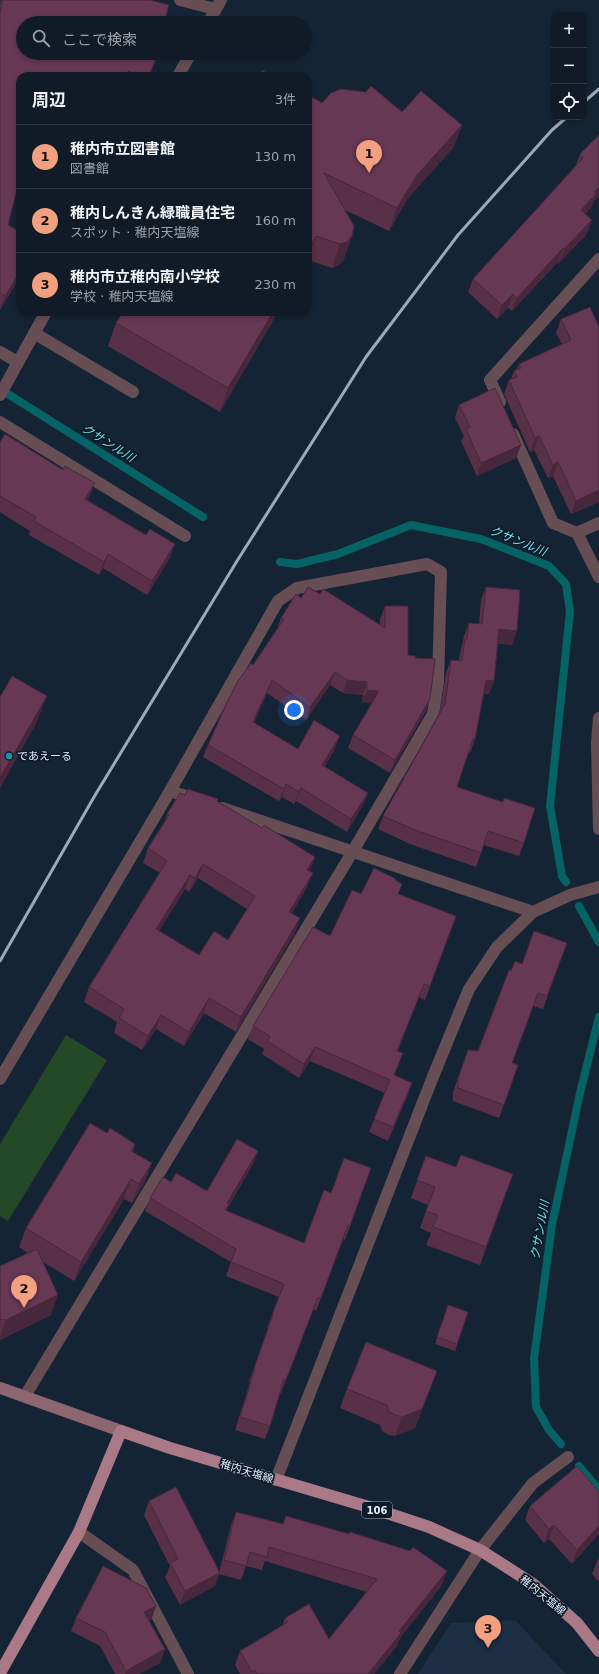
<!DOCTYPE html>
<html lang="ja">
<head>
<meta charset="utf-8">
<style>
	body { margin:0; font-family:"DejaVu Sans","Noto Sans JP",sans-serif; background:#1e2833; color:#f1f3f6 }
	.controls { position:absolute; right:12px; top:12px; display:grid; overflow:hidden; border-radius:8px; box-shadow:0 2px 6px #0003 }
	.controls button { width:36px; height:36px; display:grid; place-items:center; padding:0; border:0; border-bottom:1px solid #303944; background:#101b27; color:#f1f3f6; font:20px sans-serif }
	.you { position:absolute; left:294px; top:710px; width:14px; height:14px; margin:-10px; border:3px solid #fff; border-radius:50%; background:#1a73e8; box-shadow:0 0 0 6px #1a73e833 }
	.badge { display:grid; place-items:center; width:26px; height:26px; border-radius:50%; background:#f2a080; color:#111; font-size:13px; font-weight:700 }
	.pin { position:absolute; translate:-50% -33px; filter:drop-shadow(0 1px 2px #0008) }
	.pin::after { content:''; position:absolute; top:21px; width:14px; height:12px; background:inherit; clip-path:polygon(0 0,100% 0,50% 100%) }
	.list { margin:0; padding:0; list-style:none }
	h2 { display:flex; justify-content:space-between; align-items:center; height:52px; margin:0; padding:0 16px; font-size:17px }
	h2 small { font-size:13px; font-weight:400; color:#9ca1a7 }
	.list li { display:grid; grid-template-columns:26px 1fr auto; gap:12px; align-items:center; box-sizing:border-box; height:64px; padding:0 16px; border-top:1px solid #303944 }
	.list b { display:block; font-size:15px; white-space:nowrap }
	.list p { margin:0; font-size:13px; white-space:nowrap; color:#9ca1a7 }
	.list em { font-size:13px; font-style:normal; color:#9ca1a7 }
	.icon { flex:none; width:22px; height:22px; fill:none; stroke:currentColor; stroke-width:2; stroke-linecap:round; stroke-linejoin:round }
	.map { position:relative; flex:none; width:599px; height:1674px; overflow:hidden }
	.search { position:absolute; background:#101b27; box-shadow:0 2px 6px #0003; left:16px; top:16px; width:296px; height:44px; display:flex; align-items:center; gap:10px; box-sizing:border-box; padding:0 14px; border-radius:22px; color:#9ca1a7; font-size:15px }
	.panel { position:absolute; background:#101b27; box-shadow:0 2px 6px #0003; left:16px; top:72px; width:296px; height:244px; border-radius:12px }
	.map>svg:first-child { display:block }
	.built { fill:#1c2f44 }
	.green { fill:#234927 }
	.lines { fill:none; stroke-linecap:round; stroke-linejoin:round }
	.stream { stroke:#056265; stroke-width:8 }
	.lane { stroke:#674e55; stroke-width:12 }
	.street { stroke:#674e55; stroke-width:12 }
	.secondary { stroke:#8d6671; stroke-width:12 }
	.primary { stroke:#aa7987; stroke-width:12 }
	.rail { stroke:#9ea9b7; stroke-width:3 }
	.wall { fill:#583048; fill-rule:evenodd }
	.shaded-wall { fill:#47273b }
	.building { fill:#663854; stroke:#47273b; fill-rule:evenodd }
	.culture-dot { fill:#0f9aa8; stroke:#0c1a2a; stroke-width:1.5 }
	.labels { text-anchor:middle; stroke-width:3.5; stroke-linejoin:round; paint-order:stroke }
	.shield { fill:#0c1a2a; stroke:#a4aebc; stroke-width:1 }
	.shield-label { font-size:10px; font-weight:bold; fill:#e5eefa }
	.poi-label { font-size:11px; fill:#e5eefa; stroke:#0c1a2a; text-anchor:start }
	.street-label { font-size:11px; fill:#e5eefa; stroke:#0c1a2a }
	.water-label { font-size:12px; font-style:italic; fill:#71e5ea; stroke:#0c1a2a }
</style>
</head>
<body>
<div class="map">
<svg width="599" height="1674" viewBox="0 0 599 1674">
	<rect width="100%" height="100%" fill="#152434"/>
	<!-- built -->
	<path class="built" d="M515,1620L566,1674H418L451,1623Z"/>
	<!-- green -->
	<path class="green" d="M66,1035L107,1060L8,1221L0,1216V1144Z"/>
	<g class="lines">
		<!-- stream -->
		<path class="stream" d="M0,389L203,517
			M280,562L297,564L338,554L411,525L481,539L549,566L566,584L570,611L550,806L562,876L566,882
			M579,906L599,942
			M561,1444L549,1430L536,1407L534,1358L552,1225L580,1093L599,1017
			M579,1466L599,1490"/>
		<!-- lane -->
		<path class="lane" d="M480,1550L533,1483L568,1457"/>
		<!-- street -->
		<path class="street" d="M180,0L215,9
			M208,23L221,0
			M178,76L191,53
			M34,333L133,392
			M0,352L18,362
			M0,395L46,312
			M500,402L490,380L599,259
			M0,422L185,536
			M513,434L553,523L577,533L599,577
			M577,533L599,523
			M599,718L597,743L599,829
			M222,808L533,912
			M0,1079L170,791L195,799
			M25,1396L353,851L433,714L438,682L441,572L427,564L297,588L278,601L170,791
			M276,1480L432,1079L469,989L497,947L533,912L570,895L599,887
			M79,1532L133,1570L188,1674
			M400,1674L480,1550"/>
		<!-- secondary -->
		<path class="secondary" d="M0,1388L121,1431"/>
		<!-- primary -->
		<path class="primary" d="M0,1673L79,1532L121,1431L170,1448L369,1507L429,1527L480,1550L533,1584L577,1623L599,1651"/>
		<!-- rail -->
		<path class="rail" d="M584,102L599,89
			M0,961L94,797L237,561L366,357L458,235L552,130L567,117"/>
	</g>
	<!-- wall -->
	<path class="wall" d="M1,0H150L157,53L150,76H20V182L19,181L8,225L20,277L0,310V5Z
		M308,95L322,103L402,112L462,125L453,148L408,198L389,231L345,210L344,259L339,265L332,268L308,260Z
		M599,135V194L598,197L594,201L591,208L585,214L587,234L559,263L558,262L512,311L508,308L497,319L468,292L473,279L575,167L580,154Z
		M123,312H278L220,412L108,346L116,323Z
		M561,319L599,327V502L571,514L553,476L548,478L534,450L530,452L504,394L509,380L511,379L514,371L516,370L519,364L562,344L556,333Z
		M459,405L521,445L516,458L477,476L461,441L464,436L455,418Z
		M0,442L90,496L87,501L170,558L147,595L103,568L99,575L29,535L30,531L0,512Z
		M486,587L512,645L497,643L494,681L489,694H484L475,739L470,753L468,752L457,787L524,843L519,856L484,845L476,867L410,844L378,829L383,816L440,711L446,673L451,660L459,661L460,653L463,642L464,636L469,623L479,624L481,600Z
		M320,594L380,625V619L385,606L408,655L415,658L426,711L390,773L348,748L353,735L372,703L362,702L363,695L343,693L330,685L306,720L267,693L254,723L298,749H335L324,766L368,793L363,805L347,832L296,801L294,804L282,797L279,801L203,757L208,745L253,665L277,629L281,618L301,598Z
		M185,795L217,801L310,871L307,887L292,913L295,933L236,1032L204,1013L184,1046L156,1029L142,1050L114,1033L117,1022L84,1002L89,987L160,873L143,863L148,848L164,823L167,814ZM198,878L247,909L228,940L199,955L159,931L185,889L189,892Z
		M395,881L399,894L456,916L425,1000L419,997L398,1051V1067L394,1075L412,1083L407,1097L388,1141L369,1132L385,1093L310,1061L299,1078L262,1054L264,1049L248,1039L253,1026L330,936L361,894Z
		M567,943L543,1009L533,1006L512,1063L518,1065L499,1118L453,1101V1092L468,1050L478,1051L511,971L522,964Z
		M107,1133L135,1144L133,1152L145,1182L132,1203L124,1199L74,1281L43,1262L51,1315L0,1340V1266L28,1253L19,1247L26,1228Z
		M258,1151L253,1164L226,1211L304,1243L331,1193L371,1168L345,1240L343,1239L316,1311L313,1310L281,1393H280L270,1426L265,1439L235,1430L250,1382H249L268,1329L267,1328L279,1297L226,1276L231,1262L145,1211L150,1198L171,1182L207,1191Z
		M426,1156L456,1167L513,1174L480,1265L426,1245L431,1233L420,1228L428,1205L411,1198Z
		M448,1305L468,1312L455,1351L435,1344Z
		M347,1389L430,1390L415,1428L395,1436L389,1435L382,1431L380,1425L340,1408Z
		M599,1492V1534L572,1564L549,1539L544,1543L525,1520L530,1506Z
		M149,1501L219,1573L231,1525L236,1512L283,1524L286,1516L442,1585L400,1638L396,1647L374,1674H240L235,1665L240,1651L282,1626L285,1618L329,1639L367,1592L265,1561L262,1570L246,1566L241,1580L219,1574L215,1586L180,1605L165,1577L170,1566L144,1515Z
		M599,1559V1582L592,1574L597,1561Z
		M156,1606L151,1620L149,1621L165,1649L160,1663L139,1674H115L100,1646L71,1631L76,1618Z"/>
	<!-- shaded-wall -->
	<path class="shaded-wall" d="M154,64L150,76H148Z
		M462,125L453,148L408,198L389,231L397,208L417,175Z
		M599,187V194L598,197L594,201L591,208L576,224L581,210L594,192Z
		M592,220L587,234L559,263L564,249Z
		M316,236L308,260V251Z
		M352,236L344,259L339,265L332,268L340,244Z
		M563,248L558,262L512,311L517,298Z
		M20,272V277L0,310L5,296Z
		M513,294L508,308L497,319L502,305Z
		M273,312H278L220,412L228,388Z
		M539,436L534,450L530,452L535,438Z
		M521,445L516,458L477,476L481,463Z
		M558,462L553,476L548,478L553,465Z
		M95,483L90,496L80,513L85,499Z
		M599,490V502L571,514L576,501Z
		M175,544L170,558L147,595L152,581Z
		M108,554L103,568L99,575L104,562Z
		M499,629L517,631L512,645L494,643Z
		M335,672L330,685L306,720L310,707Z
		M272,680L267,693L248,735L253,722Z
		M347,680L367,682L363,695L343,693Z
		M486,680L494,681L489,694H481Z
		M367,690L379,691L375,704L362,702Z
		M47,696L36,724L0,788V778Z
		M430,699L426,711L390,773L395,760Z
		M340,736L335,749L318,778L322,765Z
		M286,784L282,797L279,801L284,789Z
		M301,788L296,801L294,804L299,792Z
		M368,793L363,805L347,832L351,819Z
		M315,857L310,871L307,870Z
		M203,864L198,878L189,892L195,878Z
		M313,873L307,887L284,926L289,912Z
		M190,875L185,889L151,944L156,929Z
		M300,918L295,933L236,1032L241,1017Z
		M209,998L204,1013L184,1046L189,1032Z
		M161,1015L156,1029L142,1050L148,1036Z
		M315,1047L310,1061L299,1078L304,1064Z
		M412,1083L407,1097L388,1141L393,1127Z
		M258,1151L253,1164L227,1208L224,1217L220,1224L227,1203Z
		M152,1163L145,1182L132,1203L139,1184Z
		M131,1179L124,1199L74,1281L81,1262Z
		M58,1295L51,1315L0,1340V1337L6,1320Z
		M437,1371L430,1390L415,1428L395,1436L402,1417Z
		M554,1525L549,1539L544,1543L549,1529Z
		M599,1526V1534L572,1564L577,1550Z
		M447,1571L442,1585L400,1638L396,1647L374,1674H368L399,1631Z
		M220,1573L215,1586L180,1605L185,1591Z
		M156,1606L151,1620L139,1626L144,1612Z
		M165,1649L160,1663L139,1674H125L126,1671Z"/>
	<!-- building -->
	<path class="building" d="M3,0H150L169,5L164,23H23V53H157L154,64L148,76H137L128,71L127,76H20V177L8,225L20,232V272L5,296L0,293V12Z
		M262,70L273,76H259Z
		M371,86L402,112L421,91L462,125L417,175L397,208L324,173L354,226L352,236L347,242L340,244L316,236L308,251V95L322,103L331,93L341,89L366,92Z
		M599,135V187L594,192L596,194L581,210L592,220L564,249L563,248L517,298L513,294L502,305L473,279L583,158L580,154Z
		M590,307L599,327V490L576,501L558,462L553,465L539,436L535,438L509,380L517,377L514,371L521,368L519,364L571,340L561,319Z
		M123,312H273L228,388L116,323Z
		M495,388L521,445L481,463L466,429L470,427L459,405Z
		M5,434L63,470L65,466L95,483L85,499L146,535L150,529L175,544L152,581L108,554L104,562L34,521L36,517L0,496V442Z
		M308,587L320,594L323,589L385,628V606H408V655L416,656L415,658L435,659L430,699L395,760L353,735L379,691L367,690V682L347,680L335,672L310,707L272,680L253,722L298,749L314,720L340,736L322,765L368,793L351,819L301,788L299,792L286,784L284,789L208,745L229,698L238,681L251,663L253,665L284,619L281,618L296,594L301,598Z
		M486,587L520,590L517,631L499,629L494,681L486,680L475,739H473L457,787L503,802L504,798L535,808L524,843L488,831L481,853L415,830L383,816L445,704L451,660L462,661L465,639H467L469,623L482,624Z
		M12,676L47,696L0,778V697Z
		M188,789L218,799L217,801L262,828L264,825L315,857L307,870L313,873L289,912L300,918L241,1017L209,998L189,1032L161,1015L148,1036L119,1018L124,1009L89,987L167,861L148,848L169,815L167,814L180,793L185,795ZM203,864L255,896L228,940L214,931L199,955L156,929L190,875L195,878Z
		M374,868L396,879L395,880L402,884L398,894L456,916L430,986L424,984L397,1051L403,1053L394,1075L412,1083L393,1127L374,1119L390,1080L315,1047L304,1064L267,1041L270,1036L253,1026L313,927L330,936L352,890L361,894Z
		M534,931L567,943L547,996L538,993L512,1063L518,1065L504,1105L458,1088V1079L468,1050L478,1051L509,970L511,971L515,961L522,964Z
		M90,1123L107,1133L110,1128L135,1144L131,1151L152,1163L139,1184L131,1179L81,1262L26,1228Z
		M237,1139L258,1151L227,1203L229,1204L225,1210L304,1243L324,1190L331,1193L344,1158L371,1168L350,1226L348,1225L321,1298L318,1297L286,1380L284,1379L270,1426L240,1417L255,1369L254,1368L273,1315H272L284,1284L231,1262L236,1249L150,1198L163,1177L171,1182L176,1173L207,1191Z
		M461,1155L513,1174L486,1247L433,1227L438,1215L426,1211L435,1187L417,1180L426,1156L456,1167Z
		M37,1249L58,1295L6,1320L0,1319V1266Z
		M448,1305L468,1312L457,1344L437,1337Z
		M366,1342L437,1371L422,1409L402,1417L396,1415L389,1412L387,1405L347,1389Z
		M577,1466L599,1492V1526L577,1550L554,1525L549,1529L530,1506Z
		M176,1487L220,1573L185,1591L170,1563L178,1559L149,1501Z
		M236,1512L283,1524L286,1516L349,1534L350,1532L410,1551L413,1547L447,1571L399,1631L401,1633L368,1674H257L255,1670L252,1672L240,1651L288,1622L285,1618L309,1604L329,1639L377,1579L269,1547L267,1557L250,1552L246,1566L224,1560Z
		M103,1566L146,1588L156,1606L144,1612L165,1649L126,1671L105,1632L76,1618Z"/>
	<!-- markers -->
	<circle class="culture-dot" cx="9" cy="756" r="4"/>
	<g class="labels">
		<!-- shield labels -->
		<rect class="shield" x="362" y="1502" width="30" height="16" rx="3"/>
		<g class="shield-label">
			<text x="377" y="1514">106</text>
		</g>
		<!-- poi labels -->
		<g class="poi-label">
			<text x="17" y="760">であえーる</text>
		</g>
		<!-- street labels -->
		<g class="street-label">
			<text transform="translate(247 1471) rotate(17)" y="4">稚内天塩線</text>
			<text transform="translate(543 1595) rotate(39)" y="4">稚内天塩線</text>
		</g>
		<!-- water labels -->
		<g class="water-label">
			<text transform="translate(108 443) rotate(32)" y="4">クサンル川</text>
			<text transform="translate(518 541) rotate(22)" y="4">クサンル川</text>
			<text transform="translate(540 1230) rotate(-80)" y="4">クサンル川</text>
		</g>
	</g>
</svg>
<div class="controls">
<button>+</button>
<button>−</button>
<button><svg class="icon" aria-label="locate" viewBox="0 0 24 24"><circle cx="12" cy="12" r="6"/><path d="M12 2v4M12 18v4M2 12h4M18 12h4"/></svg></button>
</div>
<div class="you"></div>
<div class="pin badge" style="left:369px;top:173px">1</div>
<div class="pin badge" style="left:24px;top:1308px">2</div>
<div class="pin badge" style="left:488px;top:1648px">3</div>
<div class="search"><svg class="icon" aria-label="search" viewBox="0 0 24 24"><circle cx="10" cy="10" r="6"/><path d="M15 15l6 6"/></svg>ここで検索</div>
<section class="panel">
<h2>周辺<small>3件</small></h2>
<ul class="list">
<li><span class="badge">1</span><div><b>稚内市立図書館</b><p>図書館</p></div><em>130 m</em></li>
<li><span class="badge">2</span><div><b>稚内しんきん緑職員住宅</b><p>スポット · 稚内天塩線</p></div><em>160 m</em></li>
<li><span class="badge">3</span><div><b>稚内市立稚内南小学校</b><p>学校 · 稚内天塩線</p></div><em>230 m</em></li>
</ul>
</section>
</div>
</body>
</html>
